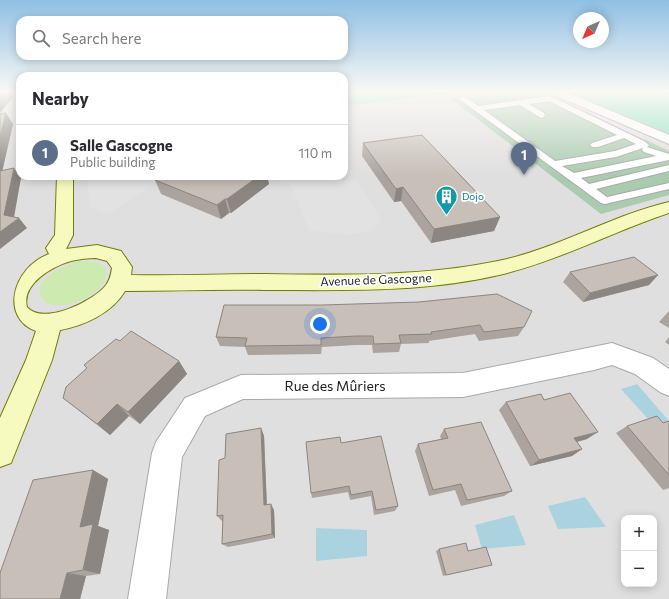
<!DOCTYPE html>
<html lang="en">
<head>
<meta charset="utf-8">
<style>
	body { margin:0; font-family:Commissioner,sans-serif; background:#f7f7f7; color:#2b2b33 }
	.controls { position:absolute; right:12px; bottom:12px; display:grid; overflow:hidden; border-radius:8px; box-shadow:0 2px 10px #0003 }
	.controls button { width:36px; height:36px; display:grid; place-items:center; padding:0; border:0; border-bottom:1px solid #e1e1e2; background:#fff; color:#2b2b33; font:20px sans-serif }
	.compass { position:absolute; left:573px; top:12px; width:36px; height:36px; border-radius:50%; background:#fff; box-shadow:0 2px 10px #0003; rotate:224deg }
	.you { position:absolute; left:320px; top:324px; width:14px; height:14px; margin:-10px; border:3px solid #fff; border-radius:50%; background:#1a73e8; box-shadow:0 0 0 6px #1a73e833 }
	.badge { display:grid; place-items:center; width:26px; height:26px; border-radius:50%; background:#d40000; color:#fff; font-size:13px; font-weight:700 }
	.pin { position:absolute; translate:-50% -33px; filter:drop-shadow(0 1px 2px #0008) }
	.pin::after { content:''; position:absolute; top:21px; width:14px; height:12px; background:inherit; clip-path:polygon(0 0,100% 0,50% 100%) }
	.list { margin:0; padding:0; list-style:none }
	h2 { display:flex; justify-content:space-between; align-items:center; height:52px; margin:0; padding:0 16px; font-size:17px }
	h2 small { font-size:13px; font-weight:400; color:#7c7c81 }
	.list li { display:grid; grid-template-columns:26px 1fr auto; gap:12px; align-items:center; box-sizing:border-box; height:56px; padding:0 16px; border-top:1px solid #e1e1e2 }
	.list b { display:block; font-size:15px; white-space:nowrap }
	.list p { margin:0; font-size:13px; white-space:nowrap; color:#7c7c81 }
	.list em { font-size:13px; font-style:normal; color:#7c7c81 }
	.icon { flex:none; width:22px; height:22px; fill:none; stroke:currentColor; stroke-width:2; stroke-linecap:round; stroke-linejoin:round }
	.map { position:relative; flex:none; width:669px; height:599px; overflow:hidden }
	.search { position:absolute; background:#fff; box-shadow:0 2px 10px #0003; left:16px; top:16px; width:332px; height:44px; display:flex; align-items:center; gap:10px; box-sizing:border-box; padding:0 14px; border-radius:12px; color:#7c7c81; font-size:15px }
	.panel { position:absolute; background:#fff; box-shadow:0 2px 10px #0003; left:16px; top:72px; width:332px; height:108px; border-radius:12px }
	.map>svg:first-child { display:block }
	.residential { fill:#e0dfdf; fill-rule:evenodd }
	.grass { fill:#cdebb0 }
	.cemetery { fill:#aacbaf }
	.pitch { fill:#88e0be }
	.parking { fill:#e2e2e2 }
	.water { fill:#aad3df }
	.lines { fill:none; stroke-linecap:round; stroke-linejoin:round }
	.lane-casing { stroke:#a9a9a9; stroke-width:2 }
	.street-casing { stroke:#a9a9a9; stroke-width:2 }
	.secondary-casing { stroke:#707d05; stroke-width:2 }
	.lane { fill:#fff; fill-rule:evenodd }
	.street { fill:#fff; fill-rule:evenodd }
	.secondary { fill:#f7fabf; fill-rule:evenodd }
	.wall { fill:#aba49e }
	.shaded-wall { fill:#8b8681 }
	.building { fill:#c7bfb8; stroke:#8b8681 }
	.labels { text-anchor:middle; stroke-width:3.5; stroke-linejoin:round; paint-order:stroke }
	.far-culture-label { font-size:10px; fill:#0d838f; stroke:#fff; text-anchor:start }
	.street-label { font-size:12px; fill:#222; stroke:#fff }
	.near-street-label { font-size:14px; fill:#222; stroke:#fff }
</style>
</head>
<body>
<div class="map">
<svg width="669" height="599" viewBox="0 0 669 599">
	<rect width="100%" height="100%" fill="#f2efe9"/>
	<!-- residential -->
	<path class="residential" d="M0,92H20V176H344V92H669V599H0ZM624,518H654V584H624Z"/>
	<!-- grass -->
	<path class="grass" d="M79,261C89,261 109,261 106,276C102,296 65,311 47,303C43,301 41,298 40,294C35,277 67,265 79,261Z"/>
	<!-- cemetery -->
	<path class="cemetery" d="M545,92L669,151V195L601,214L450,98Z"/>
	<!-- pitch -->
	<path class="pitch" d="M344,92H448L445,94L344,106Z
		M569,92H669V134Z"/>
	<!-- parking -->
	<path class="parking" d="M576,104L655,137L644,140L572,105Z
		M87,176H170L107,214L90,207Z
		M266,176H328L330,180L337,182L356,180L382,221L370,231L349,235L309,230L291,185Z"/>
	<!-- water -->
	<path class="water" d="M637,384L669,421L656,428L621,389Z
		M585,497L606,527L558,529L548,506Z
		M514,515L526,545L482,549L475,525Z
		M316,528L367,530V556L316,561Z"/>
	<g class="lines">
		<defs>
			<path id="lane" d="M550,96L644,141L649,145L647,147L669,154V160L581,178L589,184L669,165V171L596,189L607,197L669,183V189L605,204L601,203L459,99L460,97H466L478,106ZM549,101L617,135L592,143L590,145L592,147H598L624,138L636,144L615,151L555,161L484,110L520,105L541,118L544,117L545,115L544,113L529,104ZM643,148L642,150L644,152L656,156L574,173L562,166L616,157Z"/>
			<path id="street" d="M551,92H566L669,135V144L552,94Z
				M612,343L653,358L669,369V396L660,392L635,374L612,365L594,370L463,397L243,399L205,416L182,457L166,599H128L152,453L156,442L185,398L241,375L463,373Z"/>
			<path id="secondary" d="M57,176H73V235L66,249L97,245L121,251L132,267L131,275C175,276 219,274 264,274C342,275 421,277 498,261C557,249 610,216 669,202V213C612,232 558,261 499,275C422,293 342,290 264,290C217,289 171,291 125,291C112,313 84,326 60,330L52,360L11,463L0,467V418L26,360L36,331C0,318 12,268 49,254L46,248L55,235ZM96,258L107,261L112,268C111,274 110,280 106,285C94,301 43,326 27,307C21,284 53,266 71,261C80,259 88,258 96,258Z"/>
		</defs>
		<!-- lane casing -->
		<use href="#lane" class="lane-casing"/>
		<!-- street casing -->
		<use href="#street" class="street-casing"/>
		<!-- secondary casing -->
		<use href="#secondary" class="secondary-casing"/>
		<!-- lane -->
		<use href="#lane" class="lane"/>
		<!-- street -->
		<use href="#street" class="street"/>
		<!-- secondary -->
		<use href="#secondary" class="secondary"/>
	</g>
	<!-- wall -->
	<path class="wall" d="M363,143L500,217L494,231L431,243L401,201L394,202L362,156Z
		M163,176H267L269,184L231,213H229L221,219L161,194L155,180Z
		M570,272L658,275L649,285L583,302L563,282Z
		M224,305L524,327L518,336L479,341L475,334L429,341V343L401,344L399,352L373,353L372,345H356L322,347L321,354L248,355L245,347L220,346L216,337Z
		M669,311V328L659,322Z
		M669,337V345L665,342Z
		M120,341L179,361L187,374L140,424L129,416L110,435L63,398L87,368L84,365Z
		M544,400L587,439L577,442L582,449L572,456L530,466L499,410L506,402Z
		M669,421V488L663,490L616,433L627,426L663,423Z
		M261,428L264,436L267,505L274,510L275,538L228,547L222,544L223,521H222L217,516L225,458Z
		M444,429L512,491L504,496L461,506L455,490L429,496L415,451L418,444L441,439L440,436Z
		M341,443L398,506L395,511L374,515L371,496L350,500L348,492L312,498L311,493Z
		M93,470L108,479L98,526L109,530L100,574L86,576L80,599H0Z
		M439,549L468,551L492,565L443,576L436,551Z"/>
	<!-- shaded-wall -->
	<path class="shaded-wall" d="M2,92H10L13,97L0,113V95Z
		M6,113L13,124L1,177H0V136Z
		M14,168L21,178L13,223L19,218L27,228L0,249V232Z
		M259,176H267L269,184L231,213L227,199Z
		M403,187L401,201L394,202L396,189Z
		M225,199L229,213L221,219L217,205Z
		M500,217L494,231L431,243L434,229Z
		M658,275L649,285L583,302L590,293Z
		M179,361L187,374L140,424L128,412Z
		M117,404L129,416L110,435L97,424Z
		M261,428L264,436L267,511L264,505Z
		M598,432L587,439L565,445L574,438Z
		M582,449L572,456L530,466L539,460Z
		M93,470L108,479L98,526L109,530L100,574L83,570L80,527Z
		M271,504L274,510L275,538L272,534Z
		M67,573L86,576L80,599H60Z"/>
	<!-- building -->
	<path class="building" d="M6,113L0,136V114Z
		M422,135L500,217L434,229L403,187L396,189L363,143Z
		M14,168L4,215L19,218L0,232V171Z
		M163,176H259L227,199H225L217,205L155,180Z
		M634,257L658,275L590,293L570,272Z
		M497,294L532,311L524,327L484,332L480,325L431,332L432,334L399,335L401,343L374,344L373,336H356L321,338V345L245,346L247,338L216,337L224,305H322L419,302Z
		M131,331L179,361L128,412L117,404L97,424L63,398L66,387L87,368L84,365L116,339L120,341Z
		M570,393L598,432L574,438L582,449L539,460L506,402L541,394L544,400Z
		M657,416L663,423L669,421V475L627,426Z
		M481,422L512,491L467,500L461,484L433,490L418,444L448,438L444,429Z
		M261,428L264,505L271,504L272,534L222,544L223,515L217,516L219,460L225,458L226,434Z
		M381,436L398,506L376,510L372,491L351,495L349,486L311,493L306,442L340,437L341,443Z
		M93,470L80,527L93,524L83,570L67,573L60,599H0V573L33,480Z
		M466,543L468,551L486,547L492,565L446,575L439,549Z"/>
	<!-- sky -->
	<linearGradient id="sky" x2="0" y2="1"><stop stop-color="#8fc0e4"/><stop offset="0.52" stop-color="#f9f8f5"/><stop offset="1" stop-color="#f9f8f5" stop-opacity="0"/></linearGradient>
	<rect width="669" height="176" fill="url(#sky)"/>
	<!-- icons -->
	<defs>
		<symbol id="building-pin" viewBox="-11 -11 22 30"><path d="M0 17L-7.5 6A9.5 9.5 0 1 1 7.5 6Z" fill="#0f9aa8" stroke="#fff"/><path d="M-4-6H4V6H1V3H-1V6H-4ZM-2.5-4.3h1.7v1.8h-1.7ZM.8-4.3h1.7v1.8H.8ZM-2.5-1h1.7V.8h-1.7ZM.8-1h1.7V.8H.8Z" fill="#fff"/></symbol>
	</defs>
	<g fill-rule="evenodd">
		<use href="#building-pin" x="434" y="184" width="25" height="34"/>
	</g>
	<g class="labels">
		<!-- far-culture labels -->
		<g class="far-culture-label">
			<text x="462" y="200">Dojo</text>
		</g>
		<!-- street labels -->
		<g class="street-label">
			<text transform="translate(376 280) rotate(-2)" y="4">Avenue de Gascogne</text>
		</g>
		<!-- near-street labels -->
		<g class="near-street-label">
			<text x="335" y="391">Rue des Mûriers</text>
		</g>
	</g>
</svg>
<div class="controls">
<button>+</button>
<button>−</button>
</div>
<svg class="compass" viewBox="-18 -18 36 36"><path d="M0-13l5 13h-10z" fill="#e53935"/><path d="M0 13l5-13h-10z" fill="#7c7c81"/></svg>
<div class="you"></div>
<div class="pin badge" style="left:524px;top:175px;background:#5c6f8a">1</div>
<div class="search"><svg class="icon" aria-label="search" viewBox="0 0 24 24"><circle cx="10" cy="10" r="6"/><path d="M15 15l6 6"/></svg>Search here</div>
<section class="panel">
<h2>Nearby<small></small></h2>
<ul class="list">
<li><span class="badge" style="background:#5c6f8a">1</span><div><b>Salle Gascogne</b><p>Public building</p></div><em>110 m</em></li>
</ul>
</section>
</div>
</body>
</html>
